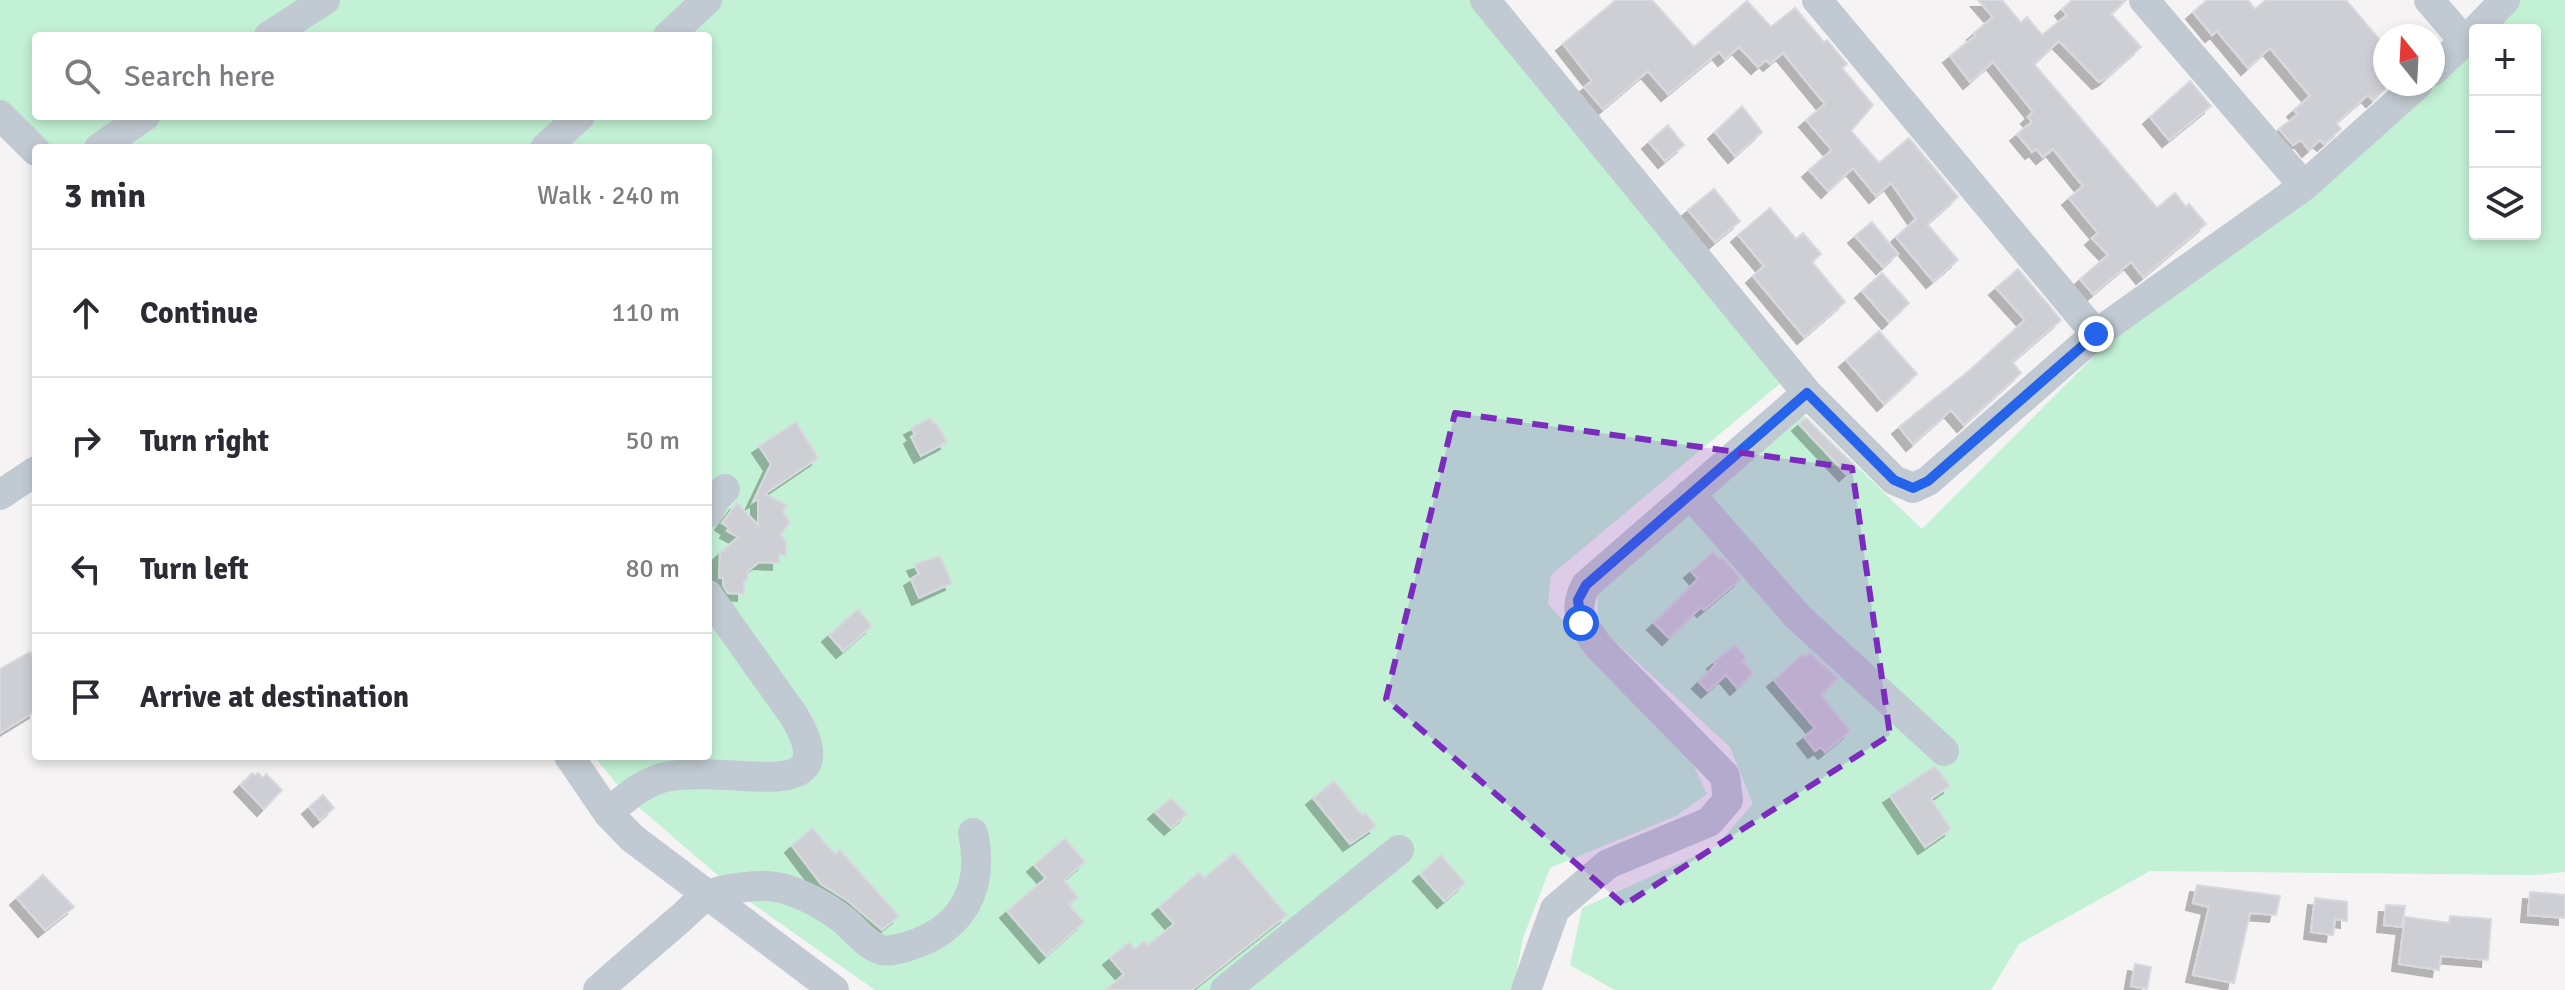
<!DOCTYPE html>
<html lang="en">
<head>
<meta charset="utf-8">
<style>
	body { margin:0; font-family:Signika,sans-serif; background:#f2f2f3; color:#2b2b33 }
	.controls { position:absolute; right:24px; top:24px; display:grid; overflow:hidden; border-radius:8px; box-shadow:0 4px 12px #0003 }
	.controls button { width:72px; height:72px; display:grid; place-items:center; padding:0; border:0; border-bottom:2px solid #e1e1e2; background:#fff; color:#2b2b33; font:40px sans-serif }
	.compass { position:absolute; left:2373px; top:24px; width:72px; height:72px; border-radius:50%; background:#fff; box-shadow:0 4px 12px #0003; rotate:342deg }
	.stop { position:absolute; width:24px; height:24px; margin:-18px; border:6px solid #2563eb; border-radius:50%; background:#fff }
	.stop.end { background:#2563eb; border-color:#fff; box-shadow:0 2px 8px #0008 }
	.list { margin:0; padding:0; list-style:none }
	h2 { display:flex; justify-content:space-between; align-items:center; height:104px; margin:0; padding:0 32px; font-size:34px }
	h2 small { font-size:26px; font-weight:400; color:#7c7c81 }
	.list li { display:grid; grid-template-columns:52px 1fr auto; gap:24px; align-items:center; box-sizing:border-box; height:128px; padding:0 32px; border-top:2px solid #e1e1e2 }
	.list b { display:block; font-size:30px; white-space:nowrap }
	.list em { font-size:26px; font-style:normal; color:#7c7c81 }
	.icon { flex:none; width:44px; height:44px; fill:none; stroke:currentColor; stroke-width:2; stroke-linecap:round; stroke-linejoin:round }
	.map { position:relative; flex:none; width:2565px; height:990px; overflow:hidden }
	.search { position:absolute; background:#fff; box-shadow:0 4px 12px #0003; left:32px; top:32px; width:680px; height:88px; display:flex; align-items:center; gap:20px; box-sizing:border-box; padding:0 28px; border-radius:8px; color:#7c7c81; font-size:30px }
	.panel { position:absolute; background:#fff; box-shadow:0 4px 12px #0003; left:32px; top:144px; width:680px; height:616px; border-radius:8px }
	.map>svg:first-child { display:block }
	.green { fill:#c3f1d5; fill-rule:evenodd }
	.building { fill:#cdcfd5; stroke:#d7d9de; stroke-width:2; filter:url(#shadow) }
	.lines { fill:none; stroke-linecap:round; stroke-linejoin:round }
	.minor { stroke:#c1cad2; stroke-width:30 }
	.route { stroke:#2563eb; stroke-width:10 }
	.marked { fill:#7b2cbf; fill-opacity:0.2; stroke:#7b2cbf; stroke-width:6; stroke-dasharray:16 10; stroke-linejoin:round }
</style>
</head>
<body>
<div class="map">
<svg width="2565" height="990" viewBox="0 0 2565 990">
	<defs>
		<filter id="shadow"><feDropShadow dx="-7" dy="7" stdDeviation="0" flood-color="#0004"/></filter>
	</defs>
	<rect width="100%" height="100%" fill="#f5f3f3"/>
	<!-- green -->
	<path class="green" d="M0,0H1470L1783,381L1551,575L1548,604L1690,758L1707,794L1676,816L1550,868L1523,938L1513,990H875L743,897L629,799L594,756H708V148H48L0,101ZM36,36H708V116H36Z
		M2518,0H2565V872L2535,875L2150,871L2019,944L1991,990H1615L1570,965L1582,908L1715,847L1753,804L1730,747L1609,636L1598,621L1597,584L1800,412L1922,529L2105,345L2475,42V234H2535V30H2487Z"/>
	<!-- building -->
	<path class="building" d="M1616,0H1652L1694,47L1747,1L1771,27L1795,8L1824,42L1827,40L1847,64L1842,68L1873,105L1851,131L1879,163L1909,138L1958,197L1927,224L1958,260L1933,281L1896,237L1916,219L1891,183L1876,196L1853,168L1828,191L1809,170L1832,150L1806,120L1825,104L1783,53L1770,64L1766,60L1758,67L1739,47L1725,59L1719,52L1668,94L1648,71L1603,109L1584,87L1592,81L1563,44Z
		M1978,0H2002L2021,23L2027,17L2042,35L2067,15L2062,9L2072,0H2126L2111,14L2141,47L2105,79L2099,82L2059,41L2034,64L2157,208L2175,193L2186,207L2189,204L2206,224L2143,277L2131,262L2093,294L2080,279L2108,255L2092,238L2098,233L2069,198L2083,186L2053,149L2043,157L2036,149L2032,152L2017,134L2032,122L2028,117L2033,112L1993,62L1970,82L1950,56L1976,35L1974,33L1993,17Z
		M2207,0H2248L2255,9L2266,0H2346L2385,46V89L2373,100L2368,95L2336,123L2341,129L2324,144L2320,140L2309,150L2301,140L2293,145L2279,129L2298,114L2294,110L2310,96L2270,48L2248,68L2217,31L2212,35L2193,12Z
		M2190,81L2211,106L2169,140L2150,117Z
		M1742,106L1762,132L1735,156L1715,132Z
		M1668,125L1684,145L1665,161L1649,142Z
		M1714,189L1740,221L1715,242L1688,210Z
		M1770,208L1796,239L1803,233L1821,254L1812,262L1845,302L1804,337L1753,276L1764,266L1738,235Z
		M1872,222L1898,254L1883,267L1855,236Z
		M2018,269L2061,320L2012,362L2021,373L1964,425L1951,410L1913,444L1899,427L1970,370L2025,320L1996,288Z
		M1882,273L1909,303L1889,322L1862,291Z
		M1879,331L1917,374L1884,404L1846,360Z
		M930,418L934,424L936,423L947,442L921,456L911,437L915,434L911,428Z
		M1806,418L1855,466L1846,474L1799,424Z
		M796,422L818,458L765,494L787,505L783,512L790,522L780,535L786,541V555H779V563L759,562L748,571L747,581H744V594L728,593L723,585V578H719L720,553L738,537L727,531L729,528L722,523L737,503L758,525V499L753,502L771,464L759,446Z
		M1713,552L1720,559L1722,557L1741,579L1704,610L1701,607L1669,638L1654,623L1698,579L1691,571Z
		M940,556L952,583L919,598L911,579L919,574L914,564Z
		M858,609L872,626L843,651L829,635Z
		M1735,645L1746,657L1742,661L1753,673L1737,688L1726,675L1708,691L1699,682L1716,664L1714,662Z
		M30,652L36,662V711L0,733V669Z
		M1810,653L1838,678L1821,695L1850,731L1825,752L1821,747L1815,751L1804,737L1815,728L1774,680L1803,654L1806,657Z
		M1935,766L1950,786L1931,799L1951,829L1925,847L1890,796Z
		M252,773L255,775L258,773L263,778L266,774L282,790L264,809L241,785Z
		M1334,781L1362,815L1365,813L1376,826L1350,844L1313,798Z
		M323,795L334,808L320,820L309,807Z
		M1171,798L1187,814L1171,828L1155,812Z
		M812,828L835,854L840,850L899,916L882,930L848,901L821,884L792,846Z
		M1065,838L1085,862L1064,880L1078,897L1069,905L1084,922L1046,956L1007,911L1046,878L1034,865Z
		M1234,853L1287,915L1192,990H1106L1124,974L1110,958L1129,942L1135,949L1144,941L1148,945L1174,924L1159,907L1199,872L1204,878Z
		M1441,855L1465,883L1444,901L1420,874Z
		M43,875L74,907L45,930L17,898Z
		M2197,885L2280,896L2276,915L2250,913L2234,983L2193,975L2209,907L2193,903Z
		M2530,892L2565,895V918L2528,915Z
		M2315,898L2347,902V921L2335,919L2333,935L2311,932Z
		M2386,905L2405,906L2402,927L2384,925Z
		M2450,916L2491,919L2488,960L2441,956L2439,970L2399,964L2405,917L2449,923Z
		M2135,964L2151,967L2147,989L2131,986Z"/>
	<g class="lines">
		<!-- minor -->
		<path class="minor" d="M1485,0L1807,393L1894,480L1913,488L1928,481L2096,334L2304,186L2418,84
			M1817,0L2096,334
			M2144,0L2304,186
			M2429,0L2465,42
			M2476,30L2505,0
			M269,36L325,0
			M668,36L707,0
			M2433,71L2475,31
			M0,115L36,151
			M99,148L145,116
			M545,148L580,116
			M1690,494L1798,617L1944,751
			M0,495L36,471
			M708,513L715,499L725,489
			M569,756L608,813L632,838L834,990
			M608,813C627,797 645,780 671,776C689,773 708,774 726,775C773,777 837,788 794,716L708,595
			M598,990C625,966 653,942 681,918C689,911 699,899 709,895C723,889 742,887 757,886C786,883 824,904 846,922C856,931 866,944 879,949C888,953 900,948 909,946C963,929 985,888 973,833
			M1225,990L1399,850
			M1526,990L1555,909L1608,864L1709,822L1728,800L1725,776L1598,646C1582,623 1572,612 1586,585L1807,393"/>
	</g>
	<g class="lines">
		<!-- route -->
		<path class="route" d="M1581,623L1578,600L1586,585L1807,393L1894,480L1913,488L1928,481L2096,334"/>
	</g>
	<!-- marked area -->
	<path class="marked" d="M1455,413L1852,468L1890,735L1624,905L1386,699Z"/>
</svg>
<div class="controls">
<button>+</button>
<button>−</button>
<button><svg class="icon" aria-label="layers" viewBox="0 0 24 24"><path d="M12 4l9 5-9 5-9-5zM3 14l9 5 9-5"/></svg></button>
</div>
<svg class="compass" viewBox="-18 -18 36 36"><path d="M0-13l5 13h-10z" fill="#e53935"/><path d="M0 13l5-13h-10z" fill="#7c7c81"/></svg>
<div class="stop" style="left:1581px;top:623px"></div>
<div class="stop end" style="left:2096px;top:334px"></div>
<div class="search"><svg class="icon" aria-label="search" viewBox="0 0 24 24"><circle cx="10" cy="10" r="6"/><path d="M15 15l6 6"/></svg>Search here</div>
<section class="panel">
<h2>3 min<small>Walk · 240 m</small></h2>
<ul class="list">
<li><svg class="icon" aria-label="ahead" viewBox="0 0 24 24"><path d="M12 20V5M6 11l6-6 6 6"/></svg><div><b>Continue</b></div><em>110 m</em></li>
<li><svg class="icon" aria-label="right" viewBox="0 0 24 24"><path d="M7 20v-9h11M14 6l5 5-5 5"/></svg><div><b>Turn right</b></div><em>50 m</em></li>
<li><svg class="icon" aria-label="left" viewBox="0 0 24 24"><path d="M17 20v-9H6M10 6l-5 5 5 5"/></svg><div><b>Turn left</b></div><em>80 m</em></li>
<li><svg class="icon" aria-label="arrive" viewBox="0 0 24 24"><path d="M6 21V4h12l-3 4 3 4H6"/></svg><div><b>Arrive at destination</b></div></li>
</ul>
</section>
</div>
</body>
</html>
